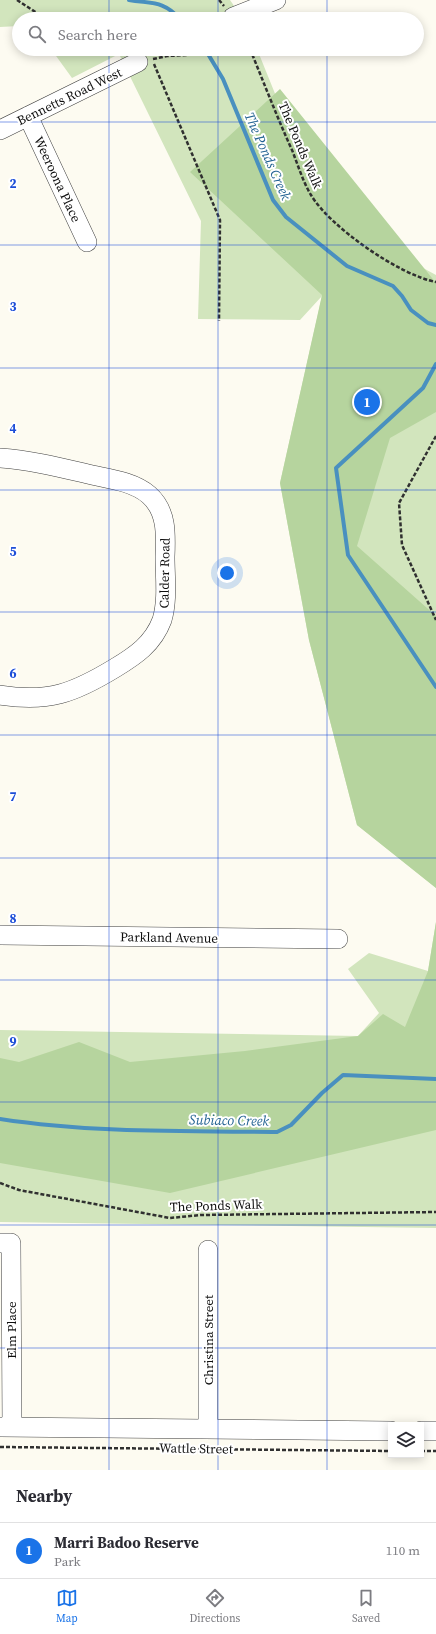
<!DOCTYPE html>
<html lang="en">
<head>
<meta charset="utf-8">
<style>
	body { margin:0; font-family:"Source Serif 4",serif; background:#f7f7f7; color:#2b2b33 }
	.controls { position:absolute; right:12px; bottom:12px; display:grid; overflow:hidden; border-radius:0px; box-shadow:0 2px 10px #0003 }
	.controls button { width:36px; height:36px; display:grid; place-items:center; padding:0; border:0; border-bottom:1px solid #e1e1e2; background:#fff; color:#2b2b33; font:20px sans-serif }
	.you { position:absolute; left:227px; top:573px; width:14px; height:14px; margin:-10px; border:3px solid #fff; border-radius:50%; background:#1a73e8; box-shadow:0 0 0 6px #1a73e833 }
	.badge { display:grid; place-items:center; width:26px; height:26px; border-radius:50%; background:#1a73e8; color:#fff; font-size:13px; font-weight:700 }
	.pin { position:absolute; translate:-50% -50%; border:2px solid #fff; box-shadow:0 1px 4px #0006 }
	.list { margin:0; padding:0; list-style:none }
	h2 { display:flex; justify-content:space-between; align-items:center; height:52px; margin:0; padding:0 16px; font-size:17px }
	h2 small { font-size:13px; font-weight:400; color:#7c7c81 }
	.list li { display:grid; grid-template-columns:26px 1fr auto; gap:12px; align-items:center; box-sizing:border-box; height:56px; padding:0 16px; border-top:1px solid #e1e1e2 }
	.list b { display:block; font-size:15px; white-space:nowrap }
	.list p { margin:0; font-size:13px; white-space:nowrap; color:#7c7c81 }
	.list em { font-size:13px; font-style:normal; color:#7c7c81 }
	.icon { flex:none; width:22px; height:22px; fill:none; stroke:currentColor; stroke-width:2; stroke-linecap:round; stroke-linejoin:round }
	.map { position:relative; flex:none; width:436px; height:1470px; overflow:hidden }
	.search { position:absolute; background:#fff; box-shadow:0 2px 10px #0003; left:12px; right:12px; top:12px; height:44px; display:flex; align-items:center; gap:10px; box-sizing:border-box; padding:0 14px; border-radius:22px; color:#7c7c81; font-size:15px }
	.sheet { height:108px; background:#fff }
	nav { display:flex; justify-content:space-around; align-items:center; box-sizing:border-box; height:56px; border-top:1px solid #e1e1e2; background:#fff; font-size:11px; color:#7c7c81 }
	nav a { display:grid; justify-items:center; gap:2px }
	nav .on { color:#1a73e8 }
	.map>svg:first-child { display:block }
	.green { fill:#d2e5bd }
	.forest { fill:#b6d49e }
	.lines { fill:none; stroke-linecap:round; stroke-linejoin:round }
	.stream { stroke:#4990bf; stroke-width:4 }
	.minor-casing { stroke:#414141; stroke-width:20 }
	.path { stroke:#303030; stroke-width:2.5; stroke-dasharray:4 2; stroke-linecap:butt }
	.minor { stroke:#fff; stroke-width:19 }
	.grid { fill:none; stroke:#1d4ed8; stroke-width:1; stroke-opacity:0.55 }
	.labels { text-anchor:middle; stroke-width:4; stroke-linejoin:round; paint-order:stroke }
	.street-label { font-size:13px; fill:#0e0e0e; stroke:#fff }
	.water-label { font-size:14px; font-style:italic; fill:#246393; stroke:#fff }
	.grid-label { font-size:13px; text-anchor:middle; font-weight:bold; fill:#1d4ed8; stroke:#fff; stroke-width:4; stroke-linejoin:round; paint-order:stroke }
</style>
</head>
<body>
<div class="map">
<svg width="436" height="1470" viewBox="0 0 436 1470">
	<rect width="100%" height="100%" fill="#fdfbf1"/>
	<!-- green -->
	<path class="green" d="M0,0H230L243,19H19V26L0,27Z
		M51,49H257L301,158L388,249L436,275V888L357,825L309,640L280,483L322,296L300,320L198,319L201,221L119,54L72,78Z
		M436,922V1228L0,1222V1030L358,1036L379,1013L348,969L369,953L428,971Z"/>
	<!-- forest -->
	<path class="forest" d="M280,89L436,283V412L390,438L357,546L436,616V888L357,825L309,640L280,483L322,295L190,172Z
		M436,922V1130L170,1193L0,1163V1058L19,1062L79,1042L130,1062L245,1051L358,1036L383,1014L405,1027L428,971Z"/>
	<g class="lines">
		<!-- stream -->
		<path class="stream" d="M129,0C152,4 163,0 180,19
			M205,49L223,79L273,200L286,217L347,266L393,286L402,296L411,310L428,323L436,325
			M436,364L423,388L336,468L348,555L436,687
			M0,1119C91,1133 185,1131 277,1132L291,1125L322,1093L343,1075L436,1079"/>
		<defs>
			<path id="minor" d="M233,17L276,0
				M28,116L87,242
				M0,130L138,62
				M0,458C31,460 62,468 92,475C111,479 134,482 149,495C167,511 166,534 165,557C165,577 168,600 162,620C153,644 135,656 115,668C74,693 48,703 0,695
				M0,935L338,939
				M0,1243H11L12,1427
				M208,1250V1429
				M0,1427L391,1431
				M421,1431H436"/>
		</defs>
		<!-- minor casing -->
		<use href="#minor" class="minor-casing"/>
		<!-- path -->
		<path class="path" d="M17,0L46,19
			M219,0L224,6
			M250,49C264,83 277,117 292,150C298,165 303,182 311,195C330,227 399,275 436,282
			M153,59L167,56L188,55L205,49
			M154,64L220,220L219,321
			M436,436L399,503L402,545L436,620
			M0,1183L19,1190L170,1218L201,1215L436,1212
			M0,1447L391,1451
			M421,1451H436"/>
		<!-- minor -->
		<use href="#minor" class="minor"/>
	</g>
	<!-- grid -->
	<path class="grid" d="M109,0V19M218,0V19M327,0V19M109,49V1470M218,49V1470M327,49V1470M0,122H436M0,245H436M0,368H436M0,490H436M0,612H436M0,735H436M0,858H436M0,980H436M0,1102H436M0,1225H436M0,1348H436"/>
	<g class="labels">
		<!-- street labels -->
		<g class="street-label">
			<text transform="translate(69 96) rotate(-26)" y="5">Bennetts Road West</text>
			<text transform="translate(301 145) rotate(67)" y="5">The Ponds Walk</text>
			<text transform="translate(58 179) rotate(65)" y="5">Weeroona Place</text>
			<text transform="translate(164 573) rotate(-89)" y="5">Calder Road</text>
			<text transform="translate(169 937) rotate(1)" y="5">Parkland Avenue</text>
			<text transform="translate(216 1205) rotate(-2)" y="5">The Ponds Walk</text>
			<text transform="translate(11 1330) rotate(-90)" y="5">Elm Place</text>
			<text transform="translate(208 1340) rotate(-90)" y="5">Christina Street</text>
			<text transform="translate(196 1448) rotate(1)" y="5">Wattle Street</text>
		</g>
		<!-- water labels -->
		<g class="water-label">
			<text transform="translate(268 156) rotate(66)" y="5">The Ponds Creek</text>
			<text transform="translate(229 1120) rotate(1)" y="5">Subiaco Creek</text>
		</g>
	</g>
	<g class="grid-label">
		<text x="13" y="188">2</text>
		<text x="13" y="311">3</text>
		<text x="13" y="433">4</text>
		<text x="13" y="556">5</text>
		<text x="13" y="678">6</text>
		<text x="13" y="801">7</text>
		<text x="13" y="923">8</text>
		<text x="13" y="1046">9</text>
	</g>
</svg>
<div class="controls">
<button><svg class="icon" aria-label="layers" viewBox="0 0 24 24"><path d="M12 4l9 5-9 5-9-5zM3 14l9 5 9-5"/></svg></button>
</div>
<div class="you"></div>
<div class="pin badge" style="left:367px;top:402px">1</div>
<div class="search"><svg class="icon" aria-label="search" viewBox="0 0 24 24"><circle cx="10" cy="10" r="6"/><path d="M15 15l6 6"/></svg>Search here</div>
</div>
<section class="sheet">
<h2>Nearby<small></small></h2>
<ul class="list">
<li><span class="badge">1</span><div><b>Marri Badoo Reserve</b><p>Park</p></div><em>110 m</em></li>
</ul>
</section>
<nav>
<a class="on"><svg class="icon" aria-label="map" viewBox="0 0 24 24"><path d="M3 6l6-2 6 2 6-2v14l-6 2-6-2-6 2zM9 4v14M15 6v14"/></svg>Map</a>
<a><svg class="icon" aria-label="directions" viewBox="0 0 24 24"><path d="M12 3l9 9-9 9-9-9zM9 14v-3h6M13 9l2 2-2 2"/></svg>Directions</a>
<a><svg class="icon" aria-label="saved" viewBox="0 0 24 24"><path d="M7 4h10v16l-5-4-5 4z"/></svg>Saved</a>
</nav>
</body>
</html>
